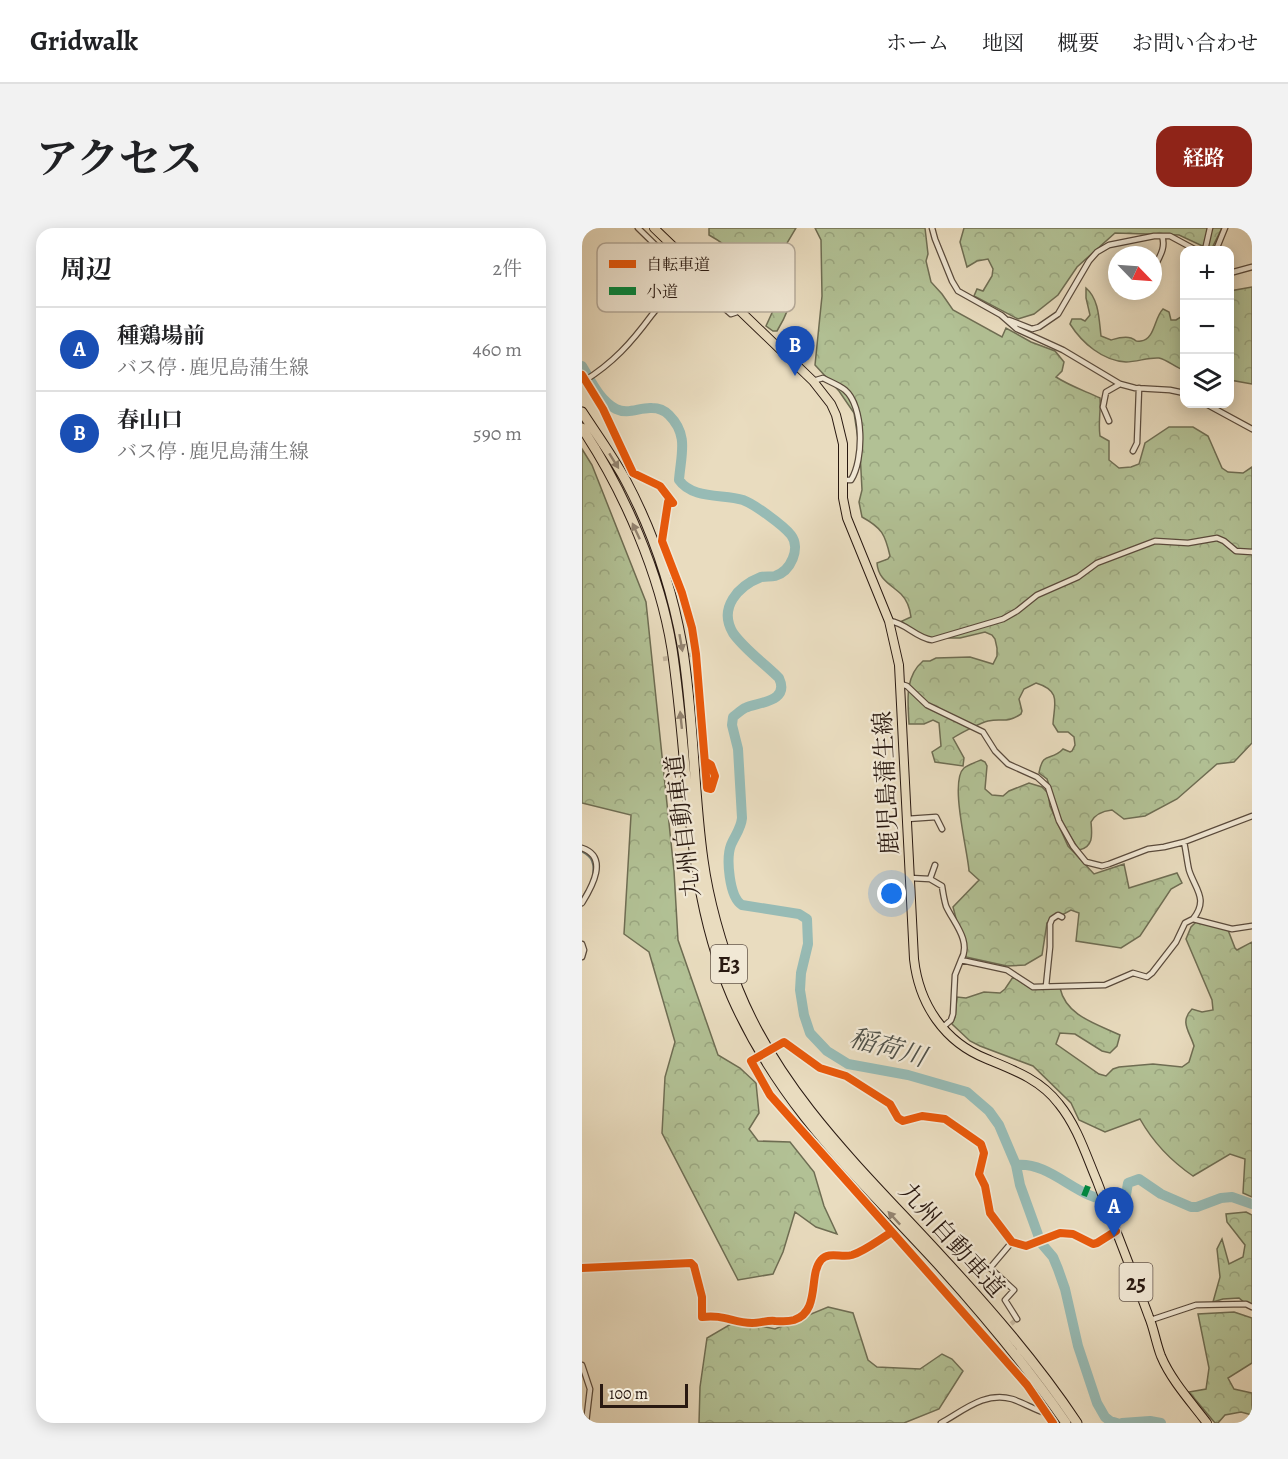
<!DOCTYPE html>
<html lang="ja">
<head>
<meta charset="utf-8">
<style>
	body { margin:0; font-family:Alegreya,"Noto Serif JP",serif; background:#f2f2f2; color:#202124 }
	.controls { position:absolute; right:18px; top:18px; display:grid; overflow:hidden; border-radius:12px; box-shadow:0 3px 15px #0003 }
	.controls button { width:54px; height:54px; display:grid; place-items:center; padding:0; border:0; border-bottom:2px solid #e0e0e0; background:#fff; color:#202124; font:30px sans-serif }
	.compass { position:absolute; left:526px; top:18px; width:54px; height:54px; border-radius:50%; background:#fff; box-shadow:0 3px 15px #0003; rotate:115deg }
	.scale { position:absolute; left:18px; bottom:15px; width:88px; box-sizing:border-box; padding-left:6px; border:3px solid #291911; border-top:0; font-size:16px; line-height:21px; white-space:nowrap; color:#291911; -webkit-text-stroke:4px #f1e8d5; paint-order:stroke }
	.you { position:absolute; left:310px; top:666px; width:21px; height:21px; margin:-15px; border:4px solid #fff; border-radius:50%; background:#1a73e8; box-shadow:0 0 0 9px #1a73e833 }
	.badge { display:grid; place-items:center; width:39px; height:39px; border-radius:50%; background:#8f2418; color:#fff; font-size:20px; font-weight:700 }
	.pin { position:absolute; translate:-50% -50px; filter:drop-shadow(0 2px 3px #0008) }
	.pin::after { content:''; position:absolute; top:32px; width:21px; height:18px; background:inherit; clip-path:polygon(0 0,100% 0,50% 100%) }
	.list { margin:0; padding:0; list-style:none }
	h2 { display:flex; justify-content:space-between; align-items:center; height:78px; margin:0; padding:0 24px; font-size:26px }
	h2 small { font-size:20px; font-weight:400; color:#757577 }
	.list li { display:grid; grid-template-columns:39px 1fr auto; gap:18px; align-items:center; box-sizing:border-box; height:84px; padding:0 24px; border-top:2px solid #e0e0e0 }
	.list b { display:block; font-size:22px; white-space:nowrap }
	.list p { margin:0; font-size:20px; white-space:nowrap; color:#757577 }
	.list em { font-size:20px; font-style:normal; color:#757577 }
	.icon { flex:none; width:33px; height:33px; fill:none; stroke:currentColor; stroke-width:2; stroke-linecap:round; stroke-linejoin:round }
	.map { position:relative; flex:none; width:670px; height:1195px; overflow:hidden; border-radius:18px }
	header { display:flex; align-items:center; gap:36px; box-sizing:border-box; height:84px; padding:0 30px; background:#fff; border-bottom:2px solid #e0e0e0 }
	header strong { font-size:28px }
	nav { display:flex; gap:33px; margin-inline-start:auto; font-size:21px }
	.intro { display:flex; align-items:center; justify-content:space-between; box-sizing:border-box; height:144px; padding:0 36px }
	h1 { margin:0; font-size:42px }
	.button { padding:15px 27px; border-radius:18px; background:#8f2418; color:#fff; font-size:21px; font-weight:700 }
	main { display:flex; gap:36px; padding:0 36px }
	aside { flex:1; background:#fff; border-radius:18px; box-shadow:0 3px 15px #0003 }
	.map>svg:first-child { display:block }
	.forest { fill:url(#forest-crowns); stroke:#6e6d53; stroke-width:1.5 }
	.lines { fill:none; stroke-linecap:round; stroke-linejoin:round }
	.stream { stroke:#6b7a73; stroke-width:1.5 }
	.river { stroke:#97bbb5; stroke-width:10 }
	.street-tunnel { stroke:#c3b59c; stroke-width:4.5; stroke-dasharray:4.5 2; stroke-linecap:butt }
	.street-casing { stroke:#594a3c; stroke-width:7 }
	.primary-casing { stroke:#291911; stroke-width:10 }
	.highway-casing { stroke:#291911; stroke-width:11 }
	.street { stroke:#f1e8d5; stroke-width:4.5 }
	.primary { stroke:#e9dcbf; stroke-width:8 }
	.highway { stroke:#e9dcbf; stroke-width:9 }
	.quiet { stroke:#00873e; stroke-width:6; stroke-dasharray:12 6; stroke-linecap:butt }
	.cycleway-casing { stroke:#f1e8d5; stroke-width:11 }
	.cycleway { stroke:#e8590c; stroke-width:8 }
	.oneway { fill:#938471 }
	.labels { text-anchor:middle; stroke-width:4.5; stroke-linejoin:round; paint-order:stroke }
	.shield { fill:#f1e8d5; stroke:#65574c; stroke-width:1.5 }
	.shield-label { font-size:22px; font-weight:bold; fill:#291911 }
	.street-label { font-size:24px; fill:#291911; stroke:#f1e8d5 }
	.water-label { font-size:26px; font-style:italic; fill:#50524a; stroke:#f1e8d5 }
	.key { fill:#f1e8d5; stroke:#b5aa9a; stroke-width:1.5 }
	.key-label { font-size:16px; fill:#291911 }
</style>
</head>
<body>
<header>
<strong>Gridwalk</strong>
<nav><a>ホーム</a><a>地図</a><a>概要</a><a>お問い合わせ</a></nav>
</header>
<div class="intro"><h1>アクセス</h1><a class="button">経路</a></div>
<main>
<aside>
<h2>周辺<small>2件</small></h2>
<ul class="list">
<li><span class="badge" style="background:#1a4fb4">A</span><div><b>種鶏場前</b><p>バス停 · 鹿児島蒲生線</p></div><em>460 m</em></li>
<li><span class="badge" style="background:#1a4fb4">B</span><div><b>春山口</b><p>バス停 · 鹿児島蒲生線</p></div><em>590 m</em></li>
</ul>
</aside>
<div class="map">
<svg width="670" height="1195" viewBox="0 0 670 1195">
	<defs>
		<pattern id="forest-crowns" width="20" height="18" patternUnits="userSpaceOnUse" patternTransform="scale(1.5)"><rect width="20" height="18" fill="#b2c195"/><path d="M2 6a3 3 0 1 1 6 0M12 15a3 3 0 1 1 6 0" fill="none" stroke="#99a57f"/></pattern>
	</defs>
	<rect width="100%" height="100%" fill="#e9dcbf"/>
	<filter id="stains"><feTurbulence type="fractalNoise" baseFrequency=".00333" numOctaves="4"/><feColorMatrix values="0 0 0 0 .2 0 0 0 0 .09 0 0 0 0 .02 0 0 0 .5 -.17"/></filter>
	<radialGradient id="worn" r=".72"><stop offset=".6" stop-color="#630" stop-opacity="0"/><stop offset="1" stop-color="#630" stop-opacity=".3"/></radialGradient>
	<!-- forest -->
	<path class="forest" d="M127,0H214L205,15C216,49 214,72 195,103H191L184,98L194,76L192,69L186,65L165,77L151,66V62L159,58C163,33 149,19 127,7Z
		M233,0H343L346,26L344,33L349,54L360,66L371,82L420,109L424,100L449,114L473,123L482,134L480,143L474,149C488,158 503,163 518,170C519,183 516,195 518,208L527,213V232L537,240L549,239L557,236L563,215L587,199H611L626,208L640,240L646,244L661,245L670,239V515L652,534L635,536L595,571L563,588L542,591L530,582C521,583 513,586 509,594C510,606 512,619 497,622L481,597L465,551L457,545C461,522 469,534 481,521L488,524L490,523L493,517L492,509L486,504H476L471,496C472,476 480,463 454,455L442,461L437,471L440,483L439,486C423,496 422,490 406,493C400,494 377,506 371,510L382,530L381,538L353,534L350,524L359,518L357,495L351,492L342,496H327C326,474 322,449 341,433H348L354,430L388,429L411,436L415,428V420L413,411L410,407L403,404L378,410H345L322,396L320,393L329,389C328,381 325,372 319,366C308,356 296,351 295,335L306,331L308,328C303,306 300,300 280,289L277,274L280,262L278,224L272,185L257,163L233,137L240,68L239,12Z
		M382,0H640L629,22L597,7L533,5L495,39L476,67L452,86L436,91L392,68L395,61L401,63L410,48L411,41L406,31L395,33L385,39L378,14Z
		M670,59V156L648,152V63Z
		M504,60C517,71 517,91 519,108L529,112C536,110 542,108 549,110C557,113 551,114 559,113C573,111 572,90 581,81L587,84L589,92H594L602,87V142C594,140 586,132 577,130C567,129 555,134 544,134C521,133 500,115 488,96L490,91H499L503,93L508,87L504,70Z
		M0,221L10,237L64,374L92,643L96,712L136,827L158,840L174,855L177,885L167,901L176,913L208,914L232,944L242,978L255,1006L234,999L213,984L201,1024L191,1046L156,1052L80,905L83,849L93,814L67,724L42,706L49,587L0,575Z
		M399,532L403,534L405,538L403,561L410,567L421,568L427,563L447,555L460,559L466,565L468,578L486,618L512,646L542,636L547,660L595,645L600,655L589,661L558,708L539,720L494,713L497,685L489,682L465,695L460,727L443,737L425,738L384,729L371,679L397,652L387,643C386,624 367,553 382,540C386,537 394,534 399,532Z
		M614,694L646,702L653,720L655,722L670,714V969L661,965L663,931L648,926L611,948C589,933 571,914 558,891L523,904L497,892L489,875L451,838L398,818L388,813L370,796L373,789L375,769L384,770L402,764L418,765L423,761L431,749L448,760H478C484,788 515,796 538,807L535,818L528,825L520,823L493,806L478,805L474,816L517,846L524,848L531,841L537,839L571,836L600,839L607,834L612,818C608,804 597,794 610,781L620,784L631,782L630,772L604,711L609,699Z
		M664,984L670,987V1081L657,1070L641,1071L631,1074L638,1049L635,1021L640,1011L647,1036L661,1029L663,1017L645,994L644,986Z
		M246,1079L271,1085L286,1132L295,1139L338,1141L360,1126L370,1131L381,1143L357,1181L322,1195H117L118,1159L125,1110L154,1093L193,1101Z
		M652,1084L670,1090V1135L646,1150L652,1161L670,1165V1187L659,1184L643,1187L636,1195H633L607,1164L624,1161L627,1140L616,1086Z"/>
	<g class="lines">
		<!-- stream -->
		<path class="stream" d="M0,624C10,629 12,635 11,645
			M0,670L4,663"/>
		<!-- river -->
		<path class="river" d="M0,138C9,153 18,173 34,181C46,187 58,179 70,180C76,180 83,183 87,187C107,207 99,226 97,252C110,271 141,266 161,272C172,276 201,297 209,307C219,320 209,343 193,348C189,349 184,348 179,349C156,358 136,380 151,405C163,422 182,435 197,450C208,474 177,474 163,480C159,482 155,486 151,489L150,497L156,521L160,590C159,601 153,607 149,617C144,630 147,669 160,677L217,686L225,691L226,716L219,745L218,762L222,787L228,805L245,823L266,836L326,847L385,864L407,883L417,897L434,937L438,957L459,1015L471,1029L476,1041L483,1061L496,1118L515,1175L523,1189L528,1193L535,1195
			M434,937C470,933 497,974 531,972C535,972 540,969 544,967L546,955L557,951L579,966L609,979H615L639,970L650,969L670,976
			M540,1195L568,1193L579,1195"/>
		<!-- street-tunnel -->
		<path class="street-tunnel" d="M81,431L114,426
			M424,1100L435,1091"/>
		<defs>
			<path id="street" d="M56,0L99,42
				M350,0L353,11L370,53L376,63L419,87L435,101L481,122L538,156L553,160L588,162L602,165
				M623,22L628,0
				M634,22L643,0
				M571,38H573C578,28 584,19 580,8
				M648,45L670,39
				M550,65V63
				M427,92L450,101L457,99L476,86L507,33L515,24L527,17L572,8H588L614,22
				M0,147L21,181L51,245L78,258L91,275L86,274L80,313L100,365L110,400L114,426L125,560L129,561L133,548L129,537L124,534
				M2,153C31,135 49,115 69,88C84,68 91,68 99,42L149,86L158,83
				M231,153L241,150C248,154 257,157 263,162C282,178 282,232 269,252H261
				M624,176L670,201
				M527,193L521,179L524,164L538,156
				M551,223L555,215L557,160
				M308,393C324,395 334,410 350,412L421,391L435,383L455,367L496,349L515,335L573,313L606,315L635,310L642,313L654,323L670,324
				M319,456L325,458L345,477L401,504L413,523L426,536L455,549L466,559L477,593L491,618L504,634L520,638L527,636L566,621L582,619L602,614L670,588
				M325,591L354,589L360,601
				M602,614C604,623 605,633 607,642C613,661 627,671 611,691
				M0,620C27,629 10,659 0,675
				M328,650L348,651L360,658C361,665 362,671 364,678C371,694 390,713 379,732
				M348,651L353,637
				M0,716L2,722L0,729
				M464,758L468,719V696L470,691L476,687L480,689
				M360,800L369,792L371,786L373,747L379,732L425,742L451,759L523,757L551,745L565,749L570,745L594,714L603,695L611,691L650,701L670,698
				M192,820L202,814L238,840L264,848L308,876L316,890L321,893L340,888L363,891L399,916L402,925L397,946L403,958L408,985L430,1014L444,1018L478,1005L491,1006L511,1016L515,1015L534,1003
				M169,833L188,867L310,1004
				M430,1014L408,1040L432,1062L423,1072L435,1091
				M0,1040L109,1035L112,1038L120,1069V1089C142,1086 151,1095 170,1095C178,1095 186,1092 193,1093C200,1093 205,1094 212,1092C239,1083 226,1047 239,1032C247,1023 259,1030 270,1027C283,1023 298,1011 310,1004L445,1157L471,1195
				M569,1092L614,1077L664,1076L670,1079
				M0,1137L8,1161L4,1195
				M359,1195C381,1183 403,1163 430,1171C442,1175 453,1182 466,1186"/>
			<path id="primary" d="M72,0L231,153L249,176L254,187L261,216V270L265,290L307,393L317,437L332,731C337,776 362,814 405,831C432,842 459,852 477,876C495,898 504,927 515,953C532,998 550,1043 567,1089C572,1101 574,1115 579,1128C589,1152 609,1174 625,1195"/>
			<path id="highway" d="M0,184C15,207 31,229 44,253C71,304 90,361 100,417C112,488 111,561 121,632C127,676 140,719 156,761C199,868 283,945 359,1028C408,1081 455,1135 495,1195
				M0,200C42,263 78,346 90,421C108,538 102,658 150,769C199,880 275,948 355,1035C401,1086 445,1138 484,1195"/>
		</defs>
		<!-- street casing -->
		<use href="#street" class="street-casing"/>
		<!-- primary casing -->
		<use href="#primary" class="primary-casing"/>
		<!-- highway casing -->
		<use href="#highway" class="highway-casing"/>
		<!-- street -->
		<use href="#street" class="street"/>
		<!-- primary -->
		<use href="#primary" class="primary"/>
		<!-- highway -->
		<use href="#highway" class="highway"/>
		<!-- quiet -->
		<path class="quiet" d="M502,968L506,958"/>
		<defs>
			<path id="cycleway" d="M0,147L21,181L51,245L78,258L91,275L86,274L80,313L100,365L110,400L114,426L125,560L129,561L133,548L129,537L124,534
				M310,1004L188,867L169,833L202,814L238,840L264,848L308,876L316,890L321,893L340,888L363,891L399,916L402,925L397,946L403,958L408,985L430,1014L444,1018L478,1005L491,1006L511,1016L515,1015L534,1003
				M0,1040L109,1035L112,1038L120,1069V1089C142,1086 151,1095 170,1095C178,1095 186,1092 193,1093C200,1093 205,1094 212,1092C239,1083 226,1047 239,1032C247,1023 259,1030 270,1027C283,1023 298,1011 310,1004L445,1157L471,1195"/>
		</defs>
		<!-- cycleway casing -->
		<use href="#cycleway" class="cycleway-casing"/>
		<!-- cycleway -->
		<use href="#cycleway" class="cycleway"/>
	</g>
	<!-- one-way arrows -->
	<defs><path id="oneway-solid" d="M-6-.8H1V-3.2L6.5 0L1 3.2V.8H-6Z" transform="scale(1.5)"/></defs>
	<g class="oneway">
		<use href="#oneway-solid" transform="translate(32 233) rotate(58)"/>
		<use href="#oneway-solid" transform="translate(54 303) rotate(-115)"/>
		<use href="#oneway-solid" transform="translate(99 415) rotate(80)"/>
		<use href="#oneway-solid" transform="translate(99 492) rotate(-96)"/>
		<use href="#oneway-solid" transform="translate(312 990) rotate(-133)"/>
	</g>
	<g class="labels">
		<!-- shield labels -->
		<g class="shield">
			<rect x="129" y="717" width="36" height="38" rx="4.5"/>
			<rect x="537.5" y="1035" width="33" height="38" rx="4.5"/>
		</g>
		<g class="shield-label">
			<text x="147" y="744">E3</text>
			<text x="554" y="1062">25</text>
		</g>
		<!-- street labels -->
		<g class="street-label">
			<text transform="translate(304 555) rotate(-93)" y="8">鹿児島蒲生線</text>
			<text transform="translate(101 598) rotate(-97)" y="8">九州自動車道</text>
			<text transform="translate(370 1012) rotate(48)" y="8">九州自動車道</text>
		</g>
		<!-- water labels -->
		<g class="water-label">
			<text transform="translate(306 819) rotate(16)" y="9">稲荷川</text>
		</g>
	</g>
	<!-- legend -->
	<rect x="15" y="15" width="198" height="69" rx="9" class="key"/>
	<rect x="27" y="32" width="27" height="8" fill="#e8590c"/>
	<rect x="27" y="59" width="27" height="8" fill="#00873e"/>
	<g class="key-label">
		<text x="64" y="42">自転車道</text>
		<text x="64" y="69">小道</text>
	</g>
	<rect width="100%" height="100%" filter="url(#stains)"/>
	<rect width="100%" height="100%" fill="url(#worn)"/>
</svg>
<div class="controls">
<button>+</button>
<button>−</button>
<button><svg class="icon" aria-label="layers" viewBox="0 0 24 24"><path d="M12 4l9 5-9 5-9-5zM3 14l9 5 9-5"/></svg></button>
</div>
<svg class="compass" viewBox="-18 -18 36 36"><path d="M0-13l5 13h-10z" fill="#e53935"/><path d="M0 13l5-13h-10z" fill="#757577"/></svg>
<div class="scale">100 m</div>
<div class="you"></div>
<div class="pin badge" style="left:532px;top:1009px;background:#1a4fb4">A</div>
<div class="pin badge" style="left:213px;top:148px;background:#1a4fb4">B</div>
</div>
</main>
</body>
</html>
